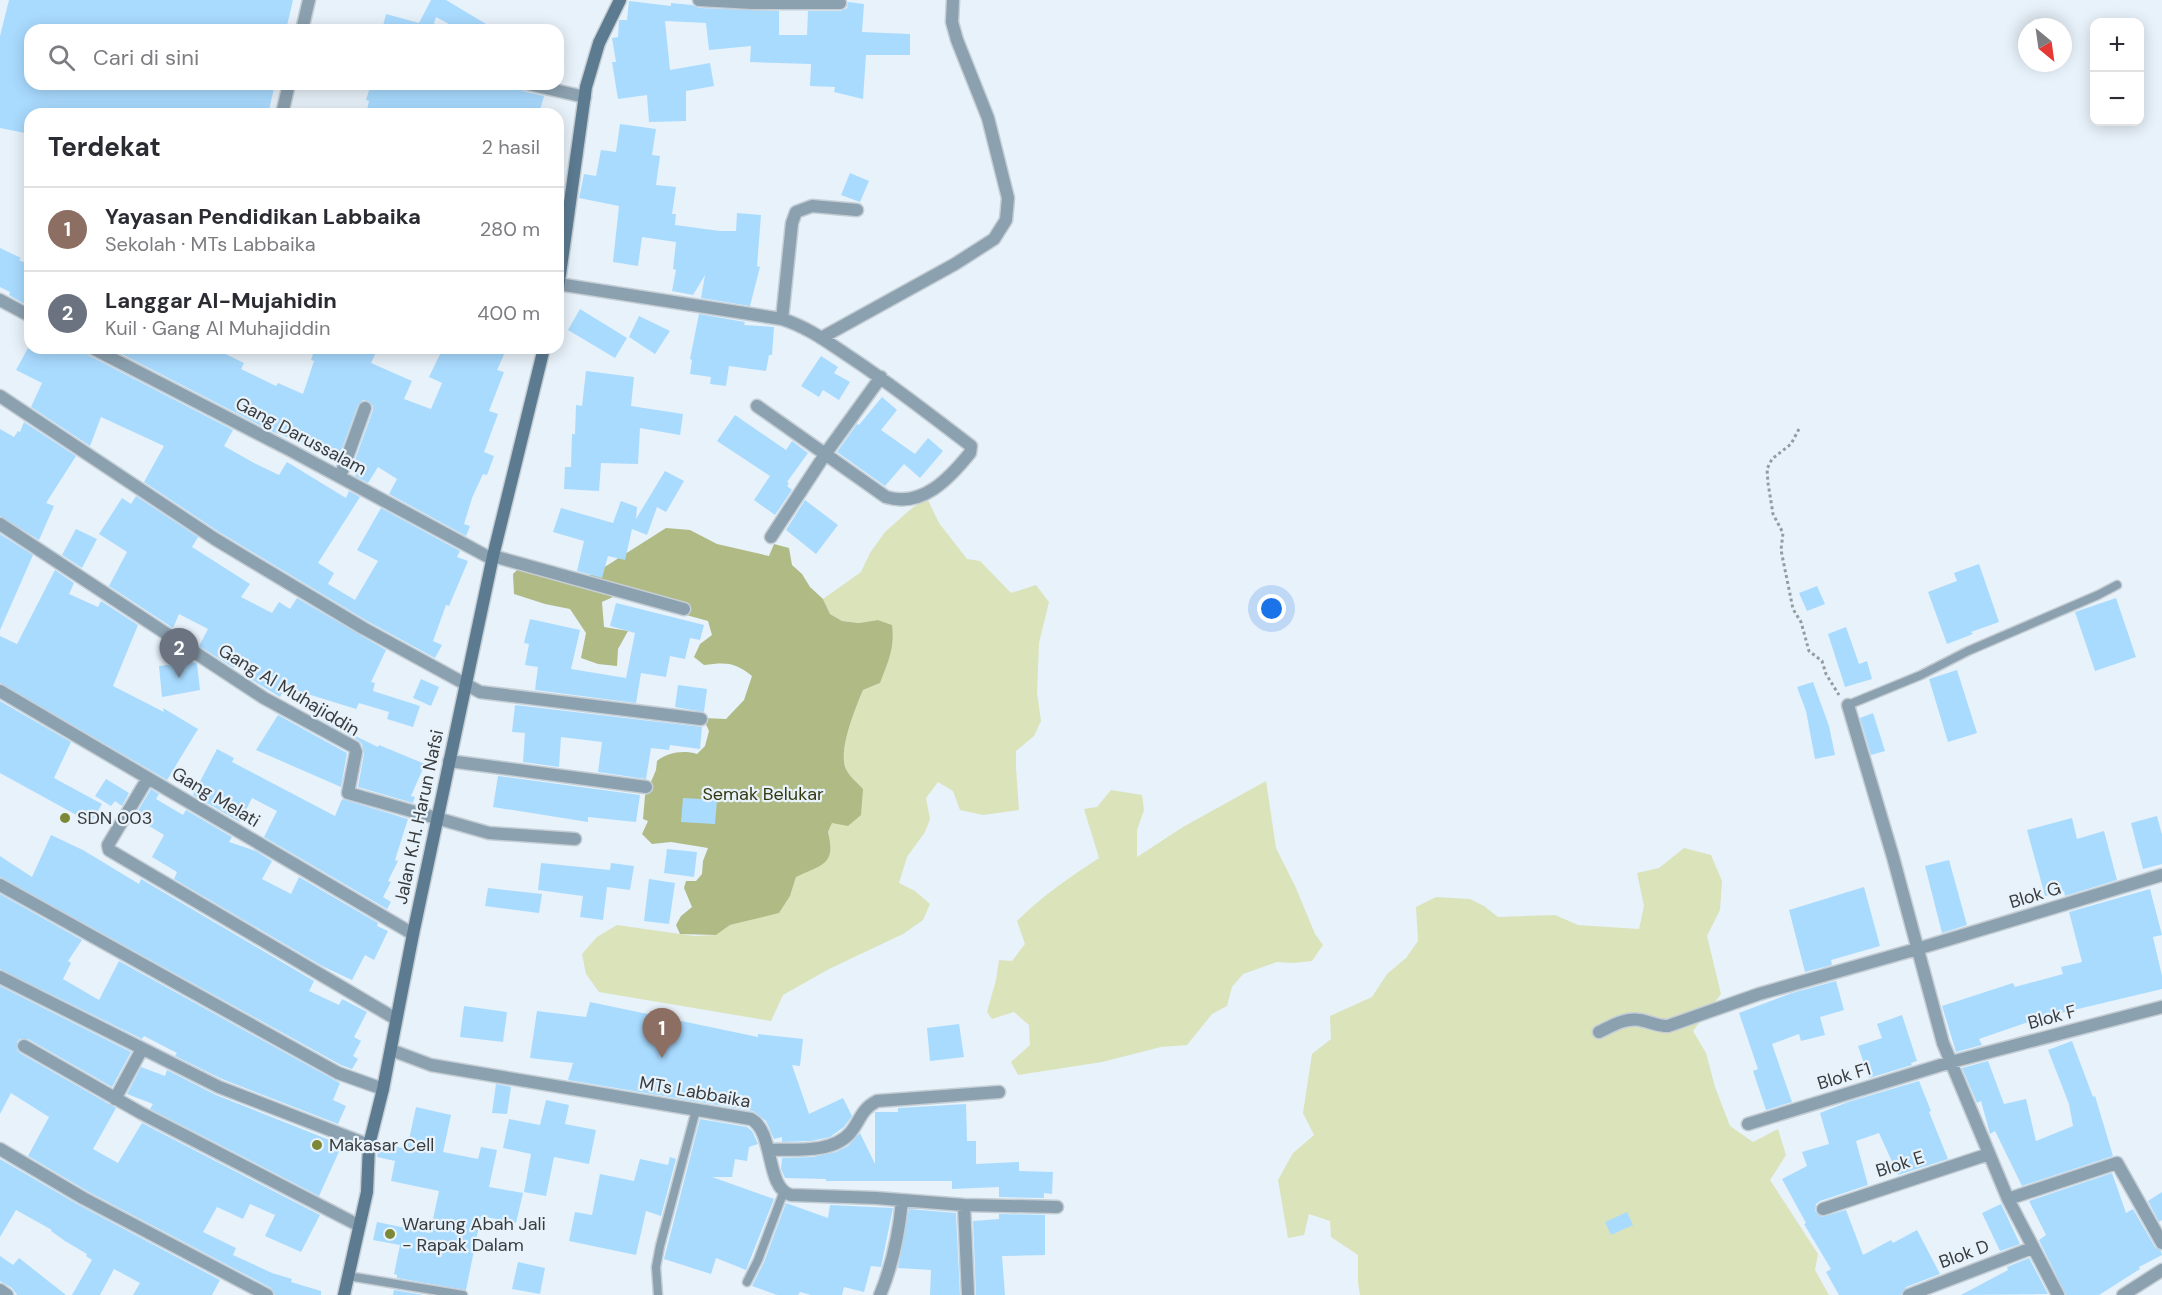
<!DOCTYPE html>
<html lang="id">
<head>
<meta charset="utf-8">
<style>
	body { margin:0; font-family:"DM Sans",sans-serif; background:#f2f2f3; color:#2b2b33 }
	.controls { position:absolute; right:18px; top:18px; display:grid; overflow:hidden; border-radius:12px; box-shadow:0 3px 15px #0003 }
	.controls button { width:54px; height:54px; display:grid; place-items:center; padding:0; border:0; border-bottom:2px solid #e1e1e2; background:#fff; color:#2b2b33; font:30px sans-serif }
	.compass { position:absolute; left:2018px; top:18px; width:54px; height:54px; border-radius:50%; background:#fff; box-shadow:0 3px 15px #0003; rotate:151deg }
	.you { position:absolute; left:1272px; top:609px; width:21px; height:21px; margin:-15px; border:4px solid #fff; border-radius:50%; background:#1a73e8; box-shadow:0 0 0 9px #1a73e833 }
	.badge { display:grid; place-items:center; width:39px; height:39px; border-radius:50%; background:#ea580c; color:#fff; font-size:20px; font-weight:700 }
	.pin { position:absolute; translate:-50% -50px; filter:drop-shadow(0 2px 3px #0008) }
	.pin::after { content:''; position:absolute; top:32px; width:21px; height:18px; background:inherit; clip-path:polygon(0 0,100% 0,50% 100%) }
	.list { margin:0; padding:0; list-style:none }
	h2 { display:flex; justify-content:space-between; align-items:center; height:78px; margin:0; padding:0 24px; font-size:26px }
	h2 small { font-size:20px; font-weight:400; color:#7c7c81 }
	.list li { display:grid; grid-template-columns:39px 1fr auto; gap:18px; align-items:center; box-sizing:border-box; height:84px; padding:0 24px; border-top:2px solid #e1e1e2 }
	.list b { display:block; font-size:22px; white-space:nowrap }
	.list p { margin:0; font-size:20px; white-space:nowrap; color:#7c7c81 }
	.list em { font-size:20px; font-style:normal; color:#7c7c81 }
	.icon { flex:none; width:33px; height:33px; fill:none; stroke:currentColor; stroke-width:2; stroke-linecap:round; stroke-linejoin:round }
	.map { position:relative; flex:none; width:2162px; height:1295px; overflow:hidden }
	.search { position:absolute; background:#fff; box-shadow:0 3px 15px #0003; left:24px; top:24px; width:540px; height:66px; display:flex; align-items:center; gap:15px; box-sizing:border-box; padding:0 21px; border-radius:18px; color:#7c7c81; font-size:22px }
	.panel { position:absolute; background:#fff; box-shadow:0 3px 15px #0003; left:24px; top:108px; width:540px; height:246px; border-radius:18px }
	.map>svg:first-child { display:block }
	.green { fill:#dbe3bb }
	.forest { fill:#b0ba85 }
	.building { fill:#a9dbff }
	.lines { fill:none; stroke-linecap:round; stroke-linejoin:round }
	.service-casing { stroke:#c5ced4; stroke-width:11 }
	.minor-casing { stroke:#c5ced4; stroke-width:15 }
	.secondary-casing { stroke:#c5ced4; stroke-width:15 }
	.path { stroke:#959ca1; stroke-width:3; stroke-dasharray:3 3; stroke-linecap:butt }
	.service { stroke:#8ca1b0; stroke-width:8 }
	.minor { stroke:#8ca1b0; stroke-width:12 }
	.secondary { stroke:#5c7b91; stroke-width:12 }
	.poi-dot { fill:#7c8836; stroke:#e8f2fa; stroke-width:2 }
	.labels { text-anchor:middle; stroke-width:4.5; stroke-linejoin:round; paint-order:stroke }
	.street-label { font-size:18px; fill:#383c3e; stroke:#e8f2fa }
	.park-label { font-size:18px; fill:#33380f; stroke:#e8f2fa }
	.poi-label { font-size:18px; fill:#383c3e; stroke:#e8f2fa; text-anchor:start }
</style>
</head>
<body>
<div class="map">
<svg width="2162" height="1295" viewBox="0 0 2162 1295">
	<rect width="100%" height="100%" fill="#e8f2fa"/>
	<!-- green -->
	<path class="green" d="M927,498L939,523L967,559L980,561L1011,593L1036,585L1049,602L1039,643L1037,693L1041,721L1034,736L1016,751V768L1019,810L983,815L960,810L953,791L938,782L926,798L930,819L925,832L907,857L899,883L915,891L930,904L923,920L903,934L829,969L783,995L771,1021L599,992L586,974L582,954L597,937L617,925L694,936L716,935L730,925L778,913L790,896L796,877C823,864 835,865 828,832L832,823L863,789C858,783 851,778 847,771C836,754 856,707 863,690L880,683L892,625L878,620L859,623L842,621L830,614L823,599L861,572L870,553L885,532L912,508Z
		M1266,781L1276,848L1296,888L1315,934L1323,945L1312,961L1293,963L1277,962L1243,974L1232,987L1227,1006L1212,1014L1187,1045L1161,1047L1102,1062L1018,1075L1011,1062L1030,1045L1029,1025L1014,1012L992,1019L987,1012L996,980L999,960L1012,961L1025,944L1017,921C1042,896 1070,877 1099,858L1084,809L1097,807L1111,790L1142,795L1144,810L1137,830V857L1183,827Z
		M1684,848L1711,855L1722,881L1720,910L1707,936L1721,994L1693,1031L1706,1053L1715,1087L1730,1126L1753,1142L1778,1129L1786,1155L1770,1180L1818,1254L1815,1270L1829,1295H1360L1358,1283V1255L1331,1237L1330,1221L1309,1214L1304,1235L1288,1238L1278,1180L1293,1153L1314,1135L1303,1113L1312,1054L1331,1039L1330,1016L1372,997L1387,974L1406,958L1418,941L1416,907L1436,897L1470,899L1484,906L1498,917L1555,915L1578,925L1639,929L1644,906L1637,873L1659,868Z"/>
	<!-- forest -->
	<path class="forest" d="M666,528L690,530L717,544L769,556L774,544L789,548L792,565L802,574L810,587L823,599L830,614L842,621L859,623L878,620L892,625C895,648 888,662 880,683L863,690C856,707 836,754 847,771C851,778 858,783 863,789L861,815L848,826L832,823L828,832C836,865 823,864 796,877L790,896L779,913L730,925L716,935L680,934L676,925L681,916L692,907L684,888L686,881H696L702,874L703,861L708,848L671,842L652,844L642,834L648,821L643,819L645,796L656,770L657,761C668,752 684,750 697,754L705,746L709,731L705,722L680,717L726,719L744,700L752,676C735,662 726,662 704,665L694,657L700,644L712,635L708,621L632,600L613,597L602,602L604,627L628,631L618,649L617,666L598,664L581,658L586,633L570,609L545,604L514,594L513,574L523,564L556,580L592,575Z"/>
	<!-- building -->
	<path class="building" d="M9,0H293L286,30H30V84H275L268,114H30V134L0,128V36Z
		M431,0H446L496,30H460L436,17L432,30H382L386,14L419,23Z
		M629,1L671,6V3L692,5L699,8L779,11V35H807L808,11H841L847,8L848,2L864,4L862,32L910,34V55H866L863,99L834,92L835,87L810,86L811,64L750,62L751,46L709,50L706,23L665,21L670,70L710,63L714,86L686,91V121L649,122L647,95L618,99L612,62H616L612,38L618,37L619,20H627Z
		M371,84H520L522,90L526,92L544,96L540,110L532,111V114H366L369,101L366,100Z
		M620,124L656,129L652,155L660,156L656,185L676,187L672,214H676L675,225L720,231H736L737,213L761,215L757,266L760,267L750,306L701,298L705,275L693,295L672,291L676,270L673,269L676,242L642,237L638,266L613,262L619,206L579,198L584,174L596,176L601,150L616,152Z
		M850,173L869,181L860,202L841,195Z
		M0,248L21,258L19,260L30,265V307L9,295L10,292L0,287Z
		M580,309L627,338L615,358L568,330Z
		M699,314L745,322L744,325L774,327L772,355H769L766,371L729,366L726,386L710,384L711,377L690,374L692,360L690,359Z
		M639,316L670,331L655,354L629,337Z
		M28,348H84L88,355L233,430L224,446L254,463L279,475L287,462L346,498L349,491L360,497L318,563L334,573L328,584L355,600L378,561L357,550L381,508L460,551L457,557L468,561L449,606L446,605L433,641L442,645L435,658L367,621L219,532L144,482L164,446L101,417L90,446L31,407L42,383L16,370Z
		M110,348H213L244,363L241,369L276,386L278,383L303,394L314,361L311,360L315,348H378L371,363L412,381L404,399L431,409L442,383L429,377L443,348H507L497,370L504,372L489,411L498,414L484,452L494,456L487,475L483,474L472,498L464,524L470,526L466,536L389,494L397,479L378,467L368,483L355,476L358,470L352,468L373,410V406L368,401L363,400L358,405L337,462L329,458L331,453L273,432Z
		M821,356L838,367L834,373L850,382L839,400L823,390L819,397L801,386Z
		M586,371L634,377L631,406L683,414L680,435L640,428L638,464L601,463L599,491L564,489L565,467H571L572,434H575L576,405L582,406Z
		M882,397L897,410L881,430L915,454L928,438L943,451L920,478L904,464L885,486L837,452L857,424L859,425Z
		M735,415L786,450L792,441L808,453L787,482L789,483L787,486L792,490L775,515L754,500L770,476L717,441Z
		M24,422L76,456L46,503L54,506L39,540L0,516V429L14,437L18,431L20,432Z
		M665,471L684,481L666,512L657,507L647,535L632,529L625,560L608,556L602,578L577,571L584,541L553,532L561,508L613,523L621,501L637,507L636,519Z
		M136,496L198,537L192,547L250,584L241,597L272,613L279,602L290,609L297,598L386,650L371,682L375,683L373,691L420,706L413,727L387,719L389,712L359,703L356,709L285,687L280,697L252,680L258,669L240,658L234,668L199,646L208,629L179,614L173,628L109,586L127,552L99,534L122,498L131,504Z
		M805,500L838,525L816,554L786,530Z
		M76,529L97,539L82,568L62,555Z
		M0,534L33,555L0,630Z
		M1979,564L1999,622L1971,632L1973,634L1947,644L1928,592L1957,581L1954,573Z
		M55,570L74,583L69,594L98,607L101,601L138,625L113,686L164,712L163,708L198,729L167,780L0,683V636L17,644Z
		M1817,586L1825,604L1807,611L1799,593Z
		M2116,598L2136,657L2095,671L2075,612Z
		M616,603L704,625L700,640L690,638L685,659L670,656L666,677L641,673L636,703L535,690L538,667L525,665L529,644L524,643L530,619L580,630L571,669L626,678L635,633L610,626Z
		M1846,627L1859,664L1867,661L1872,679L1845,687L1828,634Z
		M195,662L197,664L200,690L162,697L159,666Z
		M1957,670L1977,733L1948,742L1929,679Z
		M421,679L439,687L431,706L413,698Z
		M1813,682L1829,726L1835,755L1815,759L1806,711L1797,687Z
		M678,685L707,689L704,712L675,707Z
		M0,701L71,742L54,778L102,804L91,823L0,773Z
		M515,705L702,727L700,749L670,745L669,750L651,748L646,779L598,772L602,742L561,737L559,767L523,762L525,733L512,732Z
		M1873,713L1885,751L1871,755L1860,718Z
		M278,715L347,753L341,787L256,750Z
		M318,718L378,747L379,745L425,764L411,796L415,797L413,803L358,787L364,754L362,744L358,740Z
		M217,749L234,758L232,762L335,816L342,799L408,819L395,860L398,861L388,881L391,882L383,897L391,902L387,909L264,837L277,811L252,798L240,822L193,795Z
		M498,776L640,795L636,822L588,817V822L493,807Z
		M106,779L129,793L122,806L115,801L111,806L95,796Z
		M151,789L159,794L156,799L183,815L186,810L232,837L229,842L256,851L272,861L262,879L291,894L299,877L378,923L377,926L388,931L374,960L365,955L352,980L322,966L174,879L177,872L152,857L164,835L149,826L151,823L136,814Z
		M683,798L717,800L715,824L681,822Z
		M2157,816L2162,835V864L2143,869L2131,823Z
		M2072,818L2077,839L2104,831L2117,880L2065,896L2064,891L2045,896L2027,830Z
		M51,835L83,850L139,884L141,879L314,981L309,991L339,1005L342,999L367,1012L354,1037L361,1041L353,1056L358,1059L352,1069L341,1065L0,877V856L32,877Z
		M667,849L697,852L694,877L664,873Z
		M1949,860L1967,925L1942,933L1925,866Z
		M541,863L610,870L611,863L634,866L630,890L607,887L603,920L580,917L583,896L538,890Z
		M649,879L675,883L669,924L644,921Z
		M1864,887L1880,946L1831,960L1832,965L1805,972L1789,910Z
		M488,888L542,894L539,913L485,906Z
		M2150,889L2162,935L2153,937L2162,976V989L2040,1018L1979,1039L1982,1045L1956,1052L1942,1006L2013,983L2015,987L2063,974L2061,967L2082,962L2069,912Z
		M0,894L82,940L68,961L71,963L63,979L99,1000L119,961L340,1083L333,1100L346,1106L338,1124L222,1079L175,1056L177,1053L144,1036L142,1039L0,969Z
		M1836,981L1844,1010L1820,1017L1825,1035L1801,1041L1799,1034L1772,1044L1792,1102L1766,1110L1753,1071L1758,1069L1739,1013L1792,993Z
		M0,986L131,1052L112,1087L28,1039H20L17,1042V1050L20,1053L116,1108L93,1149L118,1163L142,1123L320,1215L301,1252L265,1236L275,1215L250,1204L243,1219L217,1207L203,1232L236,1248L233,1255L272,1273L292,1279L291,1282L321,1291V1295H275L271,1288L87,1191L28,1156L49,1117L11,1093L0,1114Z
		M590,1002L758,1037V1034L803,1039L800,1066L792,1065L809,1114L843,1098L852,1116L844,1127L830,1137L811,1141L782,1142V1137L774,1139L766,1121L753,1111L568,1080L573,1063L530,1058L537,1011L586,1017Z
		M464,1006L507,1012L503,1042L460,1037Z
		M1902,1015L1917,1061L1911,1063L1912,1065L1869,1078L1858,1046L1882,1038L1877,1024Z
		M959,1024L964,1057L930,1061L927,1028Z
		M2072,1041L2093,1097L2095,1096L2113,1156L2022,1186L1995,1131L1990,1134L1981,1101L1977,1103L1962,1068L1988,1061L2004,1104L2026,1099L2036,1141L2073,1126L2069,1104L2048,1050Z
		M141,1067L165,1076L167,1070L216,1095L342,1145L319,1196L150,1109L153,1104L127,1094Z
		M1919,1081L1931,1111L1929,1112L1948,1159L1898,1175L1879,1133L1856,1141L1868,1185L1820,1201L1816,1204L1815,1211L1822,1217L1846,1210L1863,1255L1891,1240L1893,1243L1917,1230L1940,1274L1906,1287L1901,1295H1839L1826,1272L1831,1269L1804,1224L1806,1223L1782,1179L1807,1166L1802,1152L1829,1144L1820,1113L1848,1102Z
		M496,1084L511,1087L507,1114L492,1113Z
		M546,1100L569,1105L565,1124L596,1130L589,1164L554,1157L546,1196L524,1192L531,1154L503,1148L509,1119L540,1125Z
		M966,1104L967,1141H976V1164L1019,1162V1171L1053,1172L1052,1194L1044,1193V1198L999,1197V1187L952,1189V1181H826V1179L785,1178L781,1169L782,1158L813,1157L836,1152L848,1146L860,1133L875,1164V1112H898V1108Z
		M416,1107L451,1115L443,1152L478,1159L481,1147L497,1150L489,1187L523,1193L516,1223L481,1216L466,1290L397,1278V1275L394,1274L400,1245L373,1240L377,1222L430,1233L439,1191L391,1181L395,1161L377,1157L379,1143L407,1149Z
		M700,1119L747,1127L752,1131L758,1144L749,1147L747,1161L735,1159L732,1177H712L774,1199L746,1270L716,1258L711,1274L664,1259Z
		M670,1157L676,1159L661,1216L646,1211L636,1255L569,1241L575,1212L592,1215L600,1174L634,1181L640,1159L668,1165Z
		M0,1159L79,1205L220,1280L212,1295H133L140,1283L114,1269L100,1295H72L92,1260L86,1256L87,1254L65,1241L51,1231L52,1230L16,1210L0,1237Z
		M2112,1173L2126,1213L2133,1209L2155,1247L2161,1251L2162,1255L2139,1267L2140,1269L2099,1295H2066L2039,1240L2046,1235L2029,1201Z
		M2162,1192V1220L2159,1222L2148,1201Z
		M786,1203L828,1218L830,1205L893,1208L881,1267L871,1266L864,1292L844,1287L842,1295H811L800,1292L798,1295H777L752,1286L764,1262Z
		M2001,1204L2020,1244L2000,1251L1982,1213Z
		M909,1209L956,1213L960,1295H930L931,1270L898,1268Z
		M1627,1212L1633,1225L1611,1235L1605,1222Z
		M999,1214L1045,1215V1255L1002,1256L1005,1295H976L973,1221L999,1219Z
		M0,1256L13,1265L19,1258L66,1295H17L12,1288L0,1281Z
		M2029,1258L2048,1294L1961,1295L2008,1270L2007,1267Z
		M518,1262L545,1268L540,1294L512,1289Z
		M394,1290L424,1295H393Z"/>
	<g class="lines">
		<defs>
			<path id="service" d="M1848,705L1921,675L1968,651L2098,595L2117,585
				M348,1276L463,1295
				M747,1282L758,1260L784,1191
				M658,1295L656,1267L660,1246L696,1110"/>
			<path id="minor" d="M699,0L752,3H840
				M302,30L309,0
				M528,84L585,97
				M282,114L289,84
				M558,284L782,319C807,327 826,341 847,355C890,383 930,415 971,446L970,453C949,479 922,508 886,497L757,406
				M0,300L30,316
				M782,319L792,223L796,212L812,206L857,210
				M821,338L955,264L994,239L1006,220L1008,198L988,118L957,40L952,22L953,0
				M92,348L290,450L492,559
				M0,396L215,539L363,628L480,692L701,719
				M340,477L365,408
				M0,524L264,698L354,747L356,752L348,793L489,833L575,839
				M771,537L826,453L881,377
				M493,556L684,609
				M0,691L413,934
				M1848,705L1893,857L1943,1043L2008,1199L2058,1295
				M449,761L646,787
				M148,778L108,845L109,850L396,1019
				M0,885L338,1073L383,1089
				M0,977L219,1087L369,1145
				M1599,1032C1612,1026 1626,1017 1640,1020C1651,1022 1657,1026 1668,1026L1759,994L1917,949L2162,875
				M24,1046L141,1113L358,1225
				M391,1050L431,1065L751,1119C775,1132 765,1188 791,1195L876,1198L964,1205L1057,1207
				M115,1099L142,1049
				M1748,1124L1951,1062L2162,1007
				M0,1149L83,1198L267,1295
				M768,1150C793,1149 832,1154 850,1133C861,1120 860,1110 877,1101L999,1092
				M2008,1199L2117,1163L2162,1243
				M964,1205L968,1295
				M1823,1209L1989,1154
				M0,1290L7,1295
				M880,1295C892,1266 899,1233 902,1201
				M1909,1295L2032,1248
				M2123,1295L2162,1270"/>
			<path id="secondary" d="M558,289L586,87L599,43L620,0
				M344,1295L367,1192L369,1145L383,1089L413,934L493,556L544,348"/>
		</defs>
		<!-- service casing -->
		<use href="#service" class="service-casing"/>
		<!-- minor casing -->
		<use href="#minor" class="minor-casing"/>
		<!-- secondary casing -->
		<use href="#secondary" class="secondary-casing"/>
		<!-- path -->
		<path class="path" d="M1799,429L1791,444L1772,459L1767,469L1768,483L1773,514L1783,533L1781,550L1793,609L1801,622L1809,651L1822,661L1826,674L1839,695"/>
		<!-- service -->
		<use href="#service" class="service"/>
		<!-- minor -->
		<use href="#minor" class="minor"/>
		<!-- secondary -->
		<use href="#secondary" class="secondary"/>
	</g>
	<!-- markers -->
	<g class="poi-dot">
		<circle cx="65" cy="818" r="6"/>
		<circle cx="317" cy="1145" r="6"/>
		<circle cx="390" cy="1234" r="6"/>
	</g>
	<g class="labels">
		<!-- street labels -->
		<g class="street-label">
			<text transform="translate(301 436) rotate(28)" y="6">Gang Darussalam</text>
			<text transform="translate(289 690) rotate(31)" y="6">Gang Al Muhajiddin</text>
			<text transform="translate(216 797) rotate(31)" y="6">Gang Melati</text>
			<text transform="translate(419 817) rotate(-78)" y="6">Jalan K.H. Harun Nafsi</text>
			<text transform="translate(2035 895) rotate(-17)" y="6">Blok G</text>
			<text transform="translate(2052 1017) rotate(-15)" y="6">Blok F</text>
			<text transform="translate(1844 1076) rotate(-17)" y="6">Blok F1</text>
			<text transform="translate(695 1092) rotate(10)" y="6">MTs Labbaika</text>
			<text transform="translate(1900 1164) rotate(-18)" y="6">Blok E</text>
			<text transform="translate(1964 1254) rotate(-20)" y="6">Blok D</text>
		</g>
		<!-- park labels -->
		<g class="park-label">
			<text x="763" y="800">Semak Belukar</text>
		</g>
		<!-- poi labels -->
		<g class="poi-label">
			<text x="77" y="824">SDN 003</text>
			<text x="329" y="1151">Makasar Cell</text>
			<text x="402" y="1230">Warung Abah Jali<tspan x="402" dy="21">- Rapak Dalam</tspan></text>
		</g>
	</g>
</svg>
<div class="controls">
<button>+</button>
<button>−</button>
</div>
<svg class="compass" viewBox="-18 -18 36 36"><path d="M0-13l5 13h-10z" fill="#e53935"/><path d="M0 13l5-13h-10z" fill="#7c7c81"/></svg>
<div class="you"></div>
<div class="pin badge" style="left:662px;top:1058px;background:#8d6e63">1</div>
<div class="pin badge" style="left:179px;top:678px;background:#6b7280">2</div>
<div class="search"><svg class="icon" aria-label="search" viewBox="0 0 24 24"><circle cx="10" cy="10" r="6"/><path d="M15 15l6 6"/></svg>Cari di sini</div>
<section class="panel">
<h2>Terdekat<small>2 hasil</small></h2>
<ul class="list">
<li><span class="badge" style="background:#8d6e63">1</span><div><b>Yayasan Pendidikan Labbaika</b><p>Sekolah · MTs Labbaika</p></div><em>280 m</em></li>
<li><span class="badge" style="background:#6b7280">2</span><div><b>Langgar Al-Mujahidin</b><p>Kuil · Gang Al Muhajiddin</p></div><em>400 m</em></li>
</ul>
</section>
</div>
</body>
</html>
